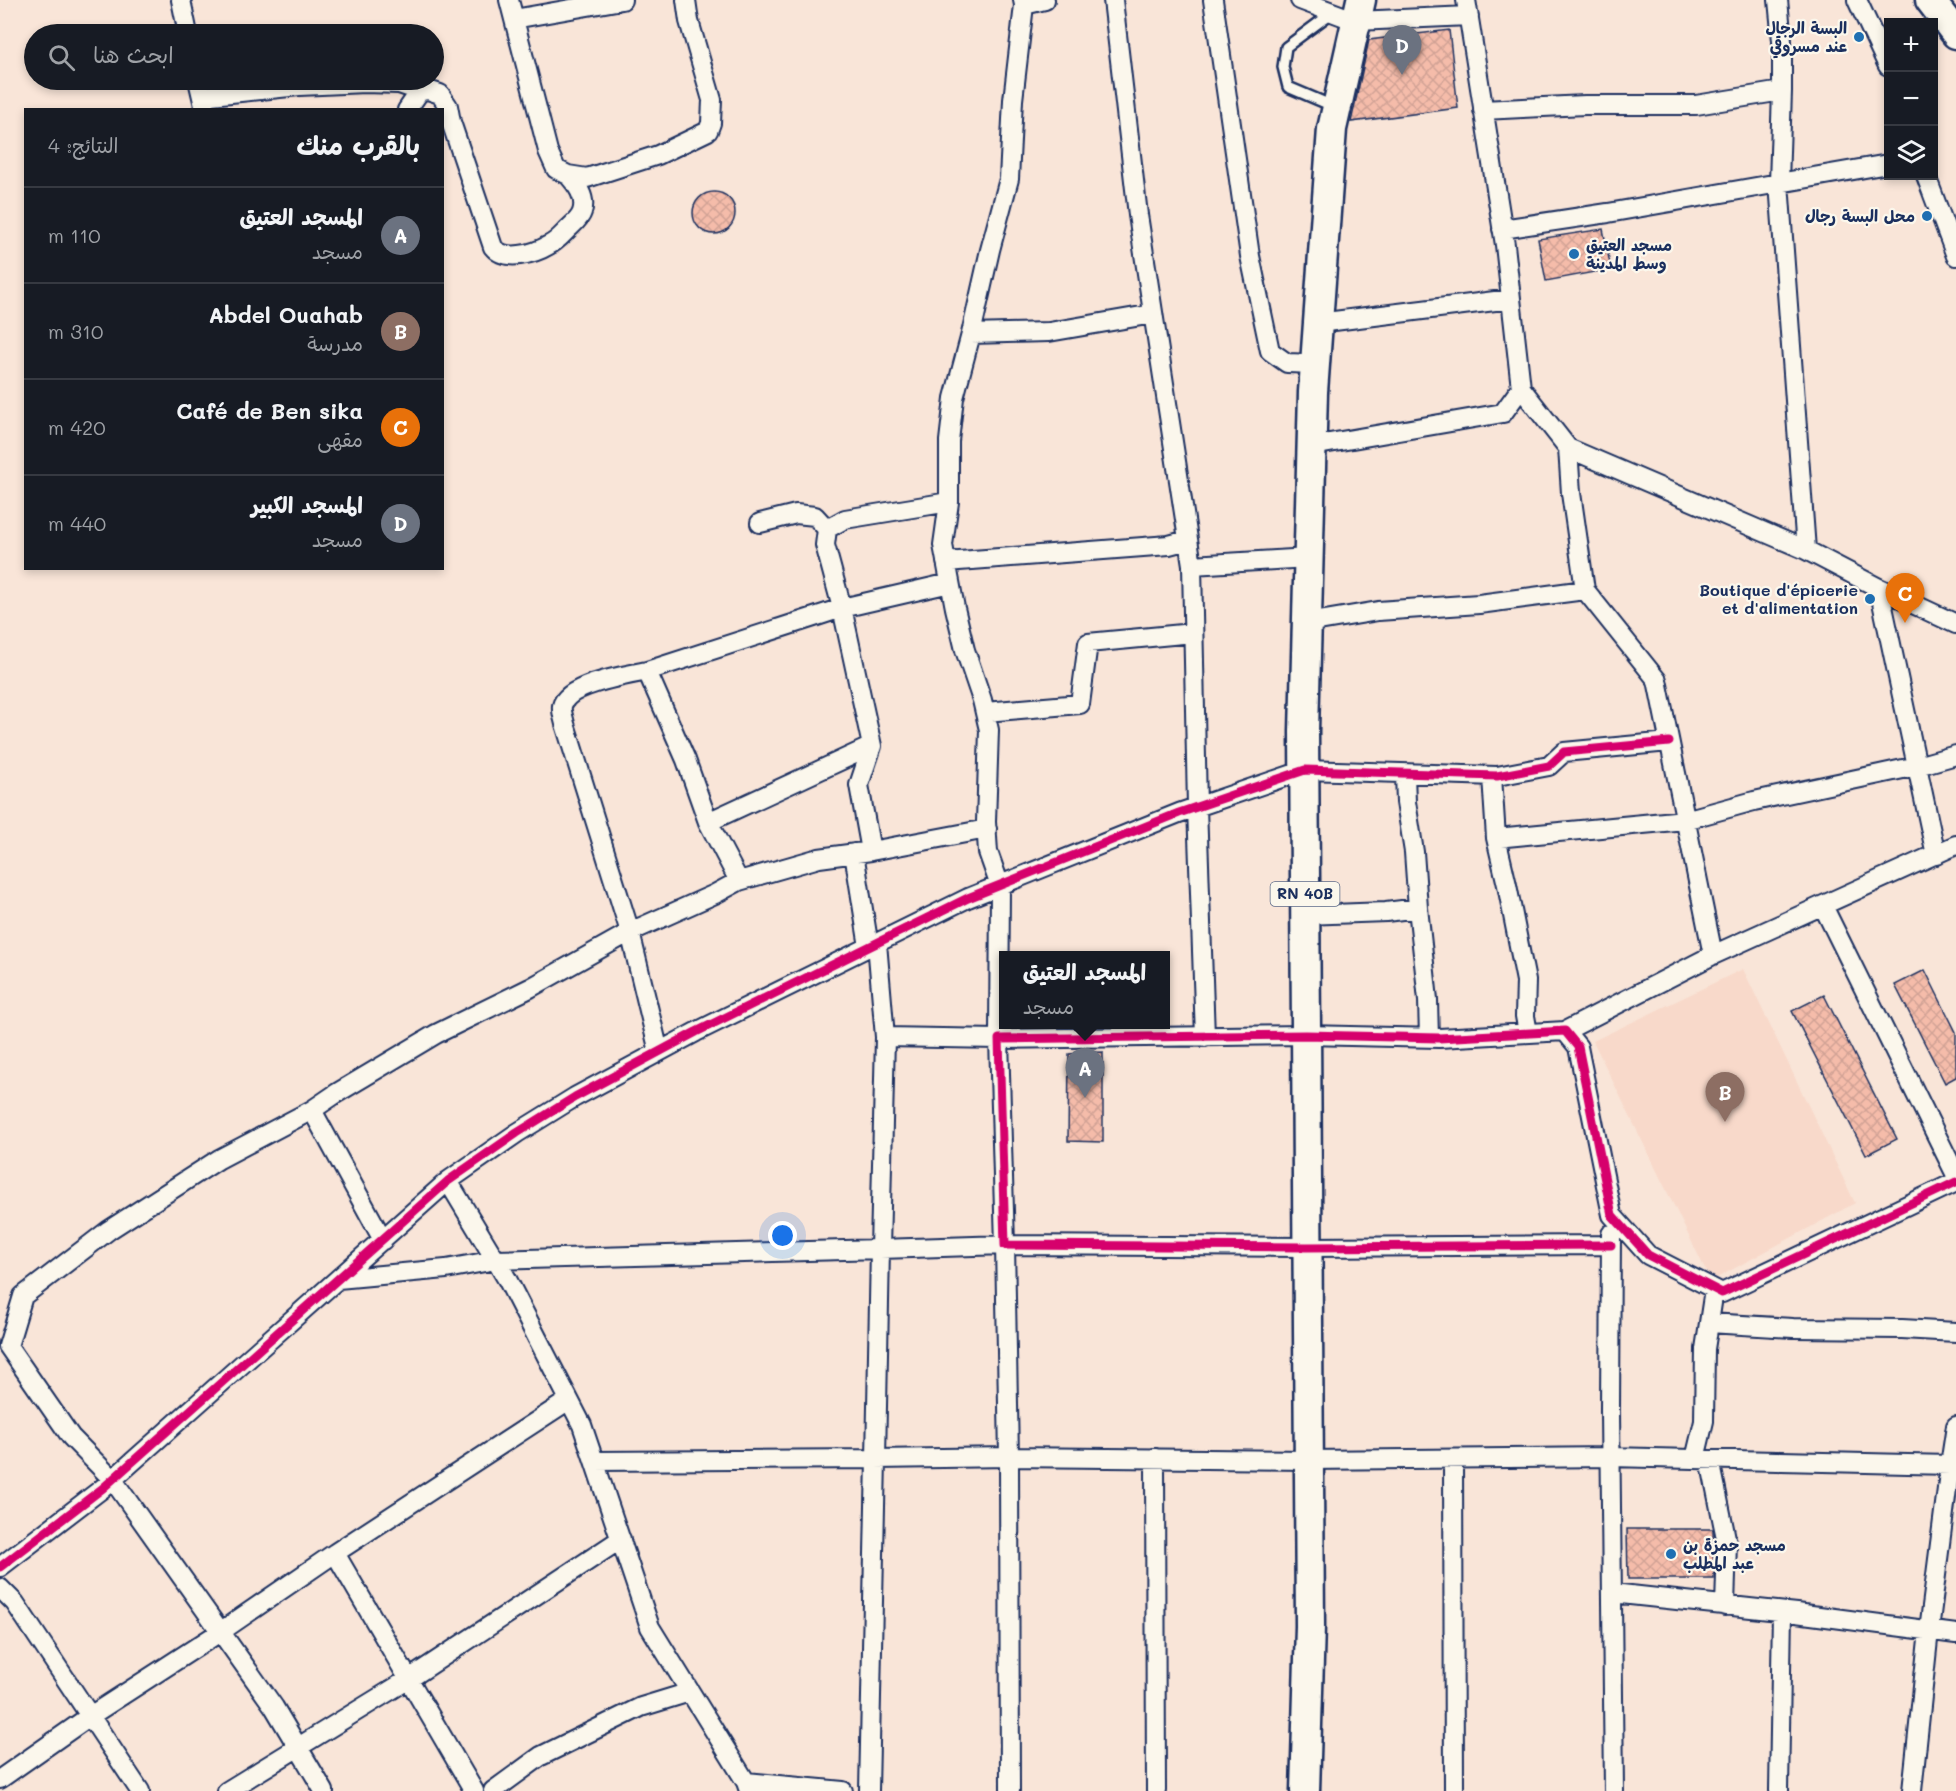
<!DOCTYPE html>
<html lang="ar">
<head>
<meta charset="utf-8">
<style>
	body { margin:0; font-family:Mali,"Playpen Sans Arabic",sans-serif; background:#20242c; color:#f1f3f6; direction:rtl }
	.controls { position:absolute; right:18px; top:18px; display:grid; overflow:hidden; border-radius:0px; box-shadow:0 3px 9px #0003 }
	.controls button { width:54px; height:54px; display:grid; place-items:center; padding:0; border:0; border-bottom:2px solid #363941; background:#171b24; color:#f1f3f6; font:30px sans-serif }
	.you { position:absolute; left:783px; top:1236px; width:21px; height:21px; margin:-15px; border:4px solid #fff; border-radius:50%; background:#1a73e8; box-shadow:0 0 0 9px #1a73e833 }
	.badge { display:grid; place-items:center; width:39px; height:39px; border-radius:50%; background:#ea580c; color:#fff; font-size:20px; font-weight:700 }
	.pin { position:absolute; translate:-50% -50px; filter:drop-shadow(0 2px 3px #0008) }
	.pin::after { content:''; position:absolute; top:32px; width:21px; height:18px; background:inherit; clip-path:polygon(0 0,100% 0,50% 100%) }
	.popup { position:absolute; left:999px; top:951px; width:171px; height:78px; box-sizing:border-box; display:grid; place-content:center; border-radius:0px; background:#171b24; filter:drop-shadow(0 2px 4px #0005); font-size:20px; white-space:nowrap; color:#9ea1a6 }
	.popup b { font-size:22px; color:#f1f3f6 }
	.popup::after { content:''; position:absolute; left:50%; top:100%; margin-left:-12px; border:12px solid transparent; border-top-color:#171b24 }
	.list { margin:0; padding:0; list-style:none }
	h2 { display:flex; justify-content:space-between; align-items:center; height:78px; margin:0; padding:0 24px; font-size:26px }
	h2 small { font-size:20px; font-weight:400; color:#9ea1a6 }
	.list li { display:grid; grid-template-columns:39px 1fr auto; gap:18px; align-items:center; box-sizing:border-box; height:96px; padding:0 24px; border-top:2px solid #363941 }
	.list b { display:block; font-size:22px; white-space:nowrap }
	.list p { margin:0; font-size:20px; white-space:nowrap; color:#9ea1a6 }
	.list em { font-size:20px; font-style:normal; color:#9ea1a6 }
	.icon { flex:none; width:33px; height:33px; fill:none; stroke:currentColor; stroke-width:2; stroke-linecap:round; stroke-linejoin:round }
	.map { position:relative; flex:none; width:1956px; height:1791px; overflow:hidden; direction:ltr }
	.search { position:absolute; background:#171b24; box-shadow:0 3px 9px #0003; left:24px; top:24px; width:420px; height:66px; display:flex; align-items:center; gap:15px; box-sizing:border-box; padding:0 21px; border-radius:33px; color:#9ea1a6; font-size:22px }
	.panel { position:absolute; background:#171b24; box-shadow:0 3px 9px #0003; left:24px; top:108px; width:420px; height:462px; border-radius:0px; direction:rtl }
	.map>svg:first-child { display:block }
	.built { fill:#f8d9ca }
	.building { fill:url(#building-cross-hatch); stroke:#1b2f5e; stroke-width:1.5 }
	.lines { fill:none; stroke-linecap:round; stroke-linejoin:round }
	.service-casing { stroke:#1b2f5e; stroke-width:14 }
	.minor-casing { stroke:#1b2f5e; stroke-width:22 }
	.primary-casing { stroke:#1b2f5e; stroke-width:33 }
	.service { stroke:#fbf7ec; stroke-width:9 }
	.minor { stroke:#fbf7ec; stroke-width:18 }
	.primary { stroke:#fbf7ec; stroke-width:28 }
	.cycleway-casing { stroke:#fbf7ec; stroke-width:13 }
	.cycleway { stroke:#d6006c; stroke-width:9 }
	.poi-dot { fill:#1f6fb2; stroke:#fbf7ec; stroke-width:2 }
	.labels { text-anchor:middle; stroke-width:4.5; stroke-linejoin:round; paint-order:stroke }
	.shield { fill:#fbf7ec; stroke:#5e6b89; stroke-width:1.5 }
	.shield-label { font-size:15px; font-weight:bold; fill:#1b2f5e }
	.poi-label { font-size:16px; font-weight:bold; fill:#1b2f5e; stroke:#fbf7ec; text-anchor:end }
</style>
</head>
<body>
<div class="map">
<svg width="1956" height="1791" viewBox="0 0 1956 1791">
	<defs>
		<pattern id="building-cross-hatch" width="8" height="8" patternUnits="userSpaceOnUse" patternTransform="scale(1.5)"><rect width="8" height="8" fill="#f5bcaa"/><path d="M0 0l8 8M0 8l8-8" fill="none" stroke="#d1a295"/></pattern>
	</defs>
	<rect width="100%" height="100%" fill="#f9e5d8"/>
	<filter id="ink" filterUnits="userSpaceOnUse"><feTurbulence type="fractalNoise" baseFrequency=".0167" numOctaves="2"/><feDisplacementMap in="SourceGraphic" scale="12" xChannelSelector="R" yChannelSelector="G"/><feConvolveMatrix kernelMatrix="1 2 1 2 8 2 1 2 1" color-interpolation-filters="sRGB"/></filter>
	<g filter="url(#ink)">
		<!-- built -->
		<path class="built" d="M1743,969L1855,1203L1711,1281L1593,1041Z"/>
		<!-- building -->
		<path class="building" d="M1449,30L1458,108L1351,122L1369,40Z
			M693 213a21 21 0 1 1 42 0a21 21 0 1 1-42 0Z
			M1603,229L1611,269L1546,281L1538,239Z
			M1925,970L1956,1032V1077L1945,1083L1895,985Z
			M1824,995L1897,1139L1866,1155L1792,1011Z
			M1103,1052V1142L1068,1141L1069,1054Z
			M1627,1529H1713L1714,1579H1628Z"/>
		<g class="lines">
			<defs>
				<path id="service" d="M1333,12L1286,47L1283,67L1288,87L1335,107"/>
				<path id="minor" d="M181,0L188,34
					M509,0L548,151L556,169L568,175L587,178L658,155L708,131L711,123L712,100L689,21L686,0
					M1023,0L1024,5L1045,0
					M1113,0L1138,215L1192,565
					M1213,0L1250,256L1270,351L1287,363L1315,364
					M1300,0L1356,21L1469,16
					M1466,0L1505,245L1521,388L1568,448L1806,550L1879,588L1956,624
					M1778,0L1782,41V91
					M1857,0L1888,66
					M1024,5L1013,100L1009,179L990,250L971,334L1049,332L1153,314
					M514,19L622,0
					M198,80L205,110
					M202,96L299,86L365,83L399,84L420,91
					M407,110L420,91L428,90L440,94L448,106L451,122L493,247C505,262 534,254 549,245C556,242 562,235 567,230C572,225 580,219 582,212C587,197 576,184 568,175
					M1483,110L1585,105H1696L1782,91L1779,183L1806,550
					M1926,176L1956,256
					M1502,229L1608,213L1888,164
					M1318,323L1511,299
					M1312,446L1503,413L1521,388
					M760,523L796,514L815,516L827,529
					M946,562L1169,545L1188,540
					M950,583L842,608L872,746L859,785L871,851L987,829
					M1879,588L1936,855
					M1585,590L1657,680L1713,955
					M1307,623L1378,611L1479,604L1585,590L1571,493L1568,448
					M985,712L1080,704L1088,643L1193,633
					M1405,774L1406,802L1414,852L1418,908
					M1492,776L1496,838L1685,820L1754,801L1917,766L1956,755
					M708,822L872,746
					M1496,838L1507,885L1526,981L1525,1016L1528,1033
					M871,851L819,858L739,881L708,822L686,760L647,671L842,608L825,545L827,529L845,519L949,502
					M854,853L869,947
					M1823,906L1956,1175
					M1305,915L1386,912L1418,908L1428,1000L1429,1038
					M877,943L885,1037L999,1039L1000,886L988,852L986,822L989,730L982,700L965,650L955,608L943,545L949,502V441L954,398L971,334
					M1565,1031L1713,955L1956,845
					M1205,1037L1197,807L1192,565L1309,558
					M659,1052L630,932L715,894L739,881
					M312,1110L219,1159L109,1230L23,1296L8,1346L71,1437L113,1480L274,1707L324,1791
					M448,1181L507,1279L582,1425L650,1627L746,1782L749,1791
					M1611,1234L1610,1411L1614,1791
					M383,1240L312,1110L337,1093L436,1034L530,988L630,932L565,724C564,719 561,711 562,706C567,684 628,675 647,671
					M1611,1245L1307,1247L1005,1245L999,1039L1306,1035L1439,1038L1565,1031L1578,1047L1612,1215L1648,1255L1722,1293L1956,1182
					M338,1279L446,1269L496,1260L880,1249L876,1459L1009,1457L1005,1245L880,1249L885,1037
					M1709,1323L1793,1328L1902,1329L1956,1332
					M1155,1458L1156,1791
					M1453,1459L1454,1791
					M1695,1459L1704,1421L1705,1349L1714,1290
					M1710,1460L1727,1543L1725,1606
					M594,1461L876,1459L869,1791
					M1950,1465L1956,1426
					M335,1553L474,1791
					M0,1567L103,1488L448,1181L517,1133L575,1097L696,1032L968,898L1179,813L1305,770L1497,776L1549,766L1564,752L1669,742
					M0,1588L15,1603L140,1791
					M1612,1593L1796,1613L1956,1634
					M0,1779L90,1716L220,1632L335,1553L569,1400
					M746,1782L843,1791
					M227,1791L409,1679L621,1539
					M493,1791L541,1756L641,1707L690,1692
					M1010,1791L1009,1457L1308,1460L1610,1457L1950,1465L1929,1630L1912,1791
					M1779,1791L1782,1612"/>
				<path id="primary" d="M1930,0L1956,34
					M1305,1791L1310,1626L1304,731L1313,392L1332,129L1361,0"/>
			</defs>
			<!-- service casing -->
			<use href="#service" class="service-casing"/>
			<!-- minor casing -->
			<use href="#minor" class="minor-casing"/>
			<!-- primary casing -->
			<use href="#primary" class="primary-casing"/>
			<!-- service -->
			<use href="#service" class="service"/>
			<!-- minor -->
			<use href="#minor" class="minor"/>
			<!-- primary -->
			<use href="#primary" class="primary"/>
			<defs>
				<path id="cycleway" d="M1611,1245L1307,1247L1005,1245L999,1039L1306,1035L1439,1038L1565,1031L1578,1047L1612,1215L1648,1255L1722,1293L1956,1182
					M0,1567L103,1488L448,1181L517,1133L575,1097L696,1032L968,898L1179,813L1305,770L1497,776L1549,766L1564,752L1669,742"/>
			</defs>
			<!-- cycleway casing -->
			<use href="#cycleway" class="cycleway-casing"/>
			<!-- cycleway -->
			<use href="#cycleway" class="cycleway"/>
		</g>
	</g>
	<!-- markers -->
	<g class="poi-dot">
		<circle cx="1859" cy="37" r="6"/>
		<circle cx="1927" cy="216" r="6"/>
		<circle cx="1574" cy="254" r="6"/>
		<circle cx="1870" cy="599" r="6"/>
		<circle cx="1671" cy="1554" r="6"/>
	</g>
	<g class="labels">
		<!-- shield labels -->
		<rect class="shield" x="1270.5" y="882" width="69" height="24" rx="4.5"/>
		<g class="shield-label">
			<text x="1305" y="899">RN 40B</text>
		</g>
		<!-- poi labels -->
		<g class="poi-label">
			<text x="1847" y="34">البسة الرجال<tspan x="1847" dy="18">عند مسروقي</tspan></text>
			<text x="1915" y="222">محل البسة رجال</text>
			<text x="1586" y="251" text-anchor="start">مسجد العتيق<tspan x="1586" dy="18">وسط المدينة</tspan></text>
			<text x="1858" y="596">Boutique d'épicerie<tspan x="1858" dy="18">et d'alimentation</tspan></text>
			<text x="1683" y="1551" text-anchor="start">مسجد حمزة بن<tspan x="1683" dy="18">عبد المطلب</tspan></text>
		</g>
	</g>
</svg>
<div class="controls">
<button>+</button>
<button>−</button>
<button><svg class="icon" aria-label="layers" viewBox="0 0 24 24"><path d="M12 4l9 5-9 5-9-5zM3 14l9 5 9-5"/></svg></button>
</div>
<div class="you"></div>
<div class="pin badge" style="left:1085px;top:1098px;background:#6b7280">A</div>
<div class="popup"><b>المسجد العتيق</b>مسجد</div>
<div class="pin badge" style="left:1725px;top:1122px;background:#8d6e63">B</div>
<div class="pin badge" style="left:1905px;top:623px;background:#e8710a">C</div>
<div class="pin badge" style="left:1402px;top:75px;background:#6b7280">D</div>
<div class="search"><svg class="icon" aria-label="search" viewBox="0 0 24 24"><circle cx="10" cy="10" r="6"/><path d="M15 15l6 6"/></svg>ابحث هنا</div>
<section class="panel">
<h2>بالقرب منك<small>النتائج: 4</small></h2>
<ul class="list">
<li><span class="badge" style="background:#6b7280">A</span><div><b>المسجد العتيق</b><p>مسجد</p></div><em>110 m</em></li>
<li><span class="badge" style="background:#8d6e63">B</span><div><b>Abdel Ouahab</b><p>مدرسة</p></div><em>310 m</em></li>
<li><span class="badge" style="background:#e8710a">C</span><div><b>Café de Ben sika</b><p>مقهى</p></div><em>420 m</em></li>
<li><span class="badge" style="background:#6b7280">D</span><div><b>المسجد الكبير</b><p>مسجد</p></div><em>440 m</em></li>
</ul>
</section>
</div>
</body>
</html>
